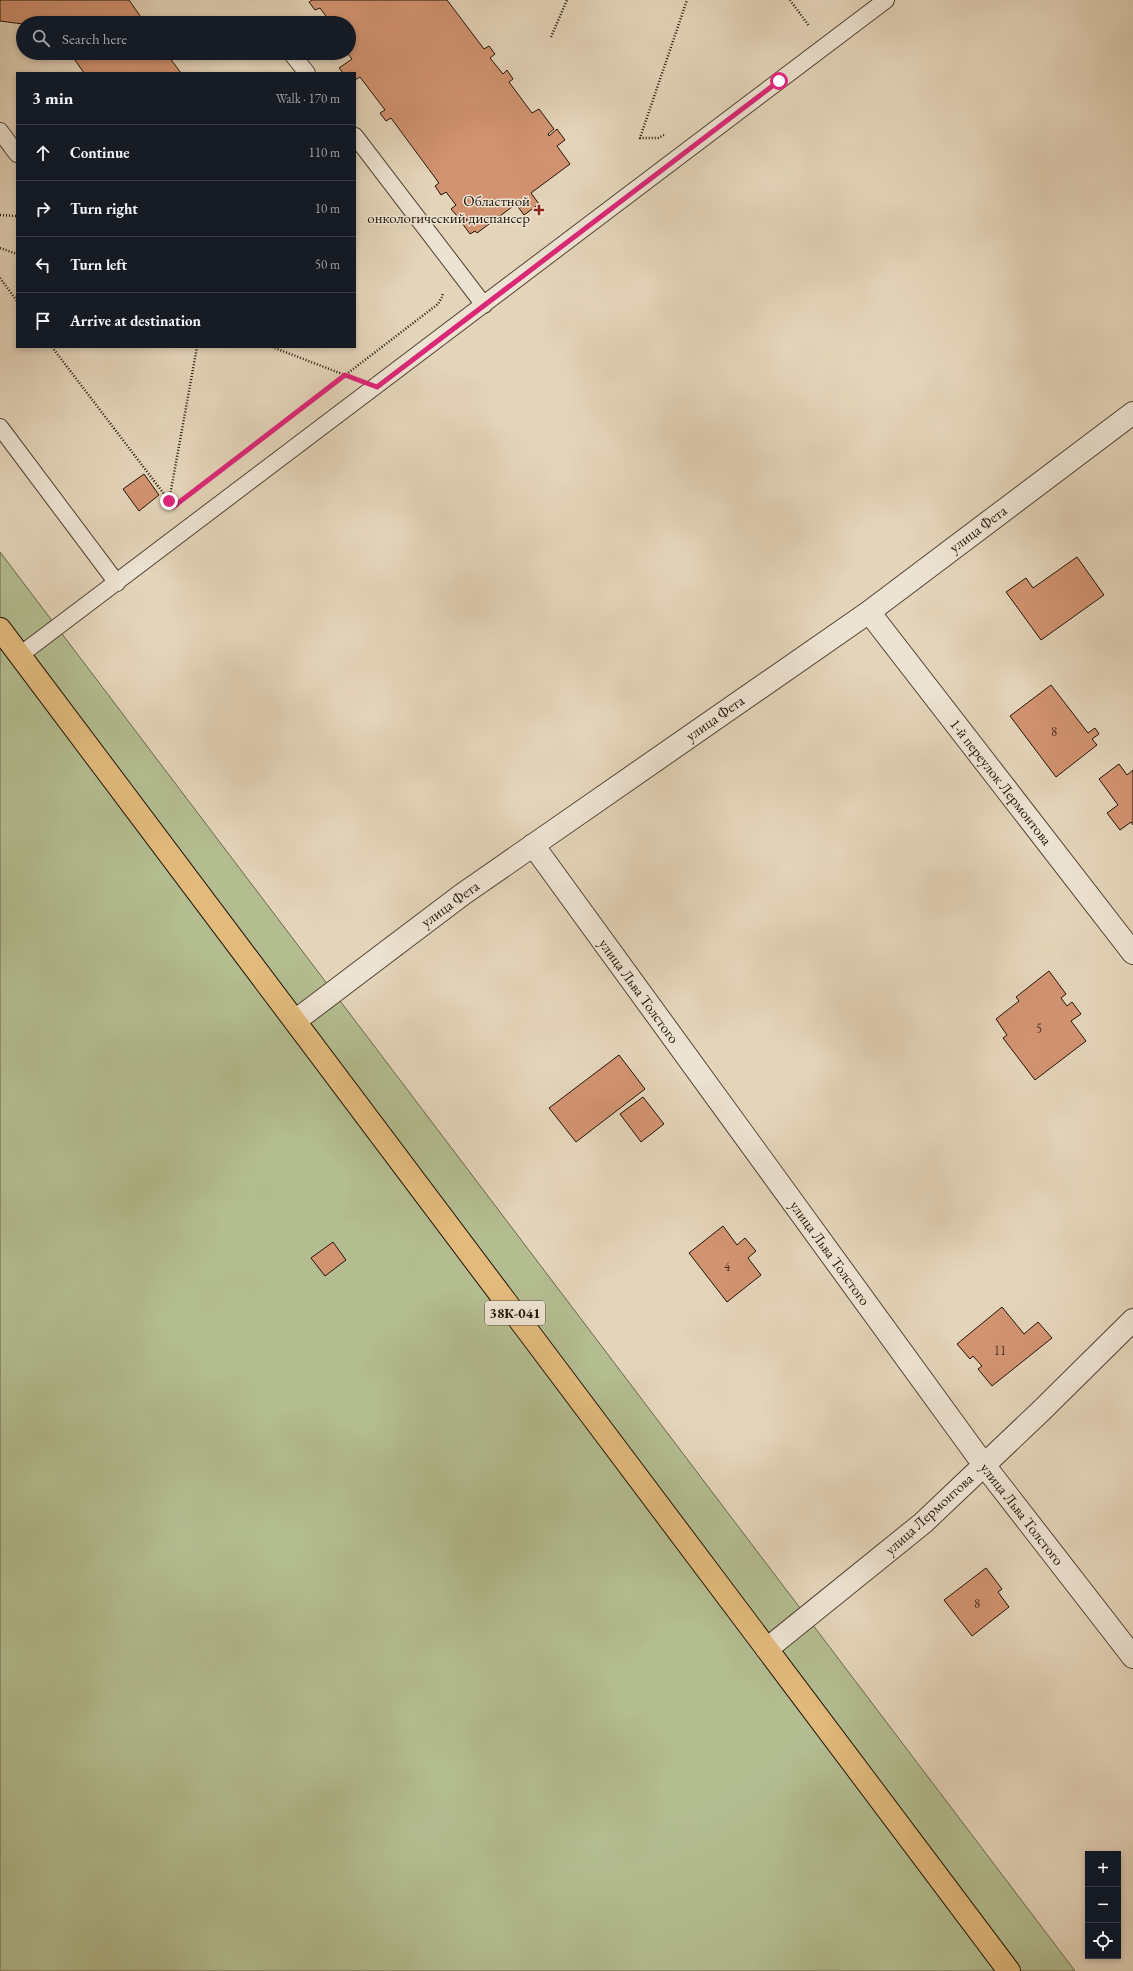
<!DOCTYPE html>
<html lang="en">
<head>
<meta charset="utf-8">
<style>
	body { margin:0; font-family:"EB Garamond",serif; background:#242831; color:#f1f3f6 }
	.controls { position:absolute; right:12px; bottom:12px; display:grid; overflow:hidden; border-radius:0px; box-shadow:0 2px 6px #0003 }
	.controls button { width:36px; height:36px; display:grid; place-items:center; padding:0; border:0; border-bottom:1px solid #363941; background:#171b24; color:#f1f3f6; font:20px sans-serif }
	.stop { position:absolute; width:12px; height:12px; margin:-9px; border:3px solid #db2777; border-radius:50%; background:#fff }
	.stop.end { background:#db2777; border-color:#fff; box-shadow:0 1px 4px #0008 }
	.list { margin:0; padding:0; list-style:none }
	h2 { display:flex; justify-content:space-between; align-items:center; height:52px; margin:0; padding:0 16px; font-size:17px }
	h2 small { font-size:13px; font-weight:400; color:#9ea1a6 }
	.list li { display:grid; grid-template-columns:26px 1fr auto; gap:12px; align-items:center; box-sizing:border-box; height:56px; padding:0 16px; border-top:1px solid #363941 }
	.list b { display:block; font-size:15px; white-space:nowrap }
	.list em { font-size:13px; font-style:normal; color:#9ea1a6 }
	.icon { flex:none; width:22px; height:22px; fill:none; stroke:currentColor; stroke-width:2; stroke-linecap:round; stroke-linejoin:round }
	.map { position:relative; flex:none; width:1133px; height:1971px; overflow:hidden }
	.search { position:absolute; background:#171b24; box-shadow:0 2px 6px #0003; left:16px; top:16px; width:340px; height:44px; display:flex; align-items:center; gap:10px; box-sizing:border-box; padding:0 14px; border-radius:22px; color:#9ea1a6; font-size:15px }
	.panel { position:absolute; background:#171b24; box-shadow:0 2px 6px #0003; left:16px; top:72px; width:340px; height:276px; border-radius:0px }
	.map>svg:first-child { display:block }
	.grass { fill:#b3bd90; stroke:#6a684c }
	.building { fill:#d29371; stroke:#211408 }
	.lines { fill:none; stroke-linecap:round; stroke-linejoin:round }
	.service-casing { stroke:#524434; stroke-width:18 }
	.minor-casing { stroke:#524434; stroke-width:24 }
	.primary-casing { stroke:#211408; stroke-width:24 }
	.path { stroke:#211408; stroke-width:2.5; stroke-dasharray:1 2; stroke-linecap:butt }
	.service { stroke:#ede3d2; stroke-width:16 }
	.minor { stroke:#ede3d2; stroke-width:22 }
	.primary { stroke:#e2ba7c; stroke-width:22 }
	.route { stroke:#db2777; stroke-width:5 }
	.poi-dot { fill:#8f2418; stroke:#ede3d2; stroke-width:1.5 }
	.labels { text-anchor:middle; stroke-width:3; stroke-linejoin:round; paint-order:stroke }
	.number-label { font-size:13px; fill:#4d3422 }
	.shield { fill:#ede3d2; stroke:#5e5245; stroke-width:1 }
	.shield-label { font-size:14px; font-weight:bold; fill:#211408 }
	.poi-label { font-size:15px; fill:#211408; stroke:#ede3d2; text-anchor:end }
	.street-label { font-size:15px; fill:#211408; stroke:#ede3d2 }
</style>
</head>
<body>
<div class="map">
<svg width="1133" height="1971" viewBox="0 0 1133 1971">
	<rect width="100%" height="100%" fill="#e4d4b9"/>
	<filter id="stains"><feTurbulence type="fractalNoise" baseFrequency=".005" numOctaves="4"/><feColorMatrix values="0 0 0 0 .2 0 0 0 0 .09 0 0 0 0 .02 0 0 0 .5 -.17"/></filter>
	<radialGradient id="worn" r=".72"><stop offset=".6" stop-color="#630" stop-opacity="0"/><stop offset="1" stop-color="#630" stop-opacity=".3"/></radialGradient>
	<!-- grass -->
	<path class="grass" d="M0,552L1075,1971H0Z"/>
	<!-- building -->
	<path class="building" d="M0,0H129L145,23L23,24L0,21Z
		M312,0H447L484,49L489,46L495,54L490,58L503,74L507,70L513,79L509,82L532,113L539,109L554,129L548,134L549,136L557,129L565,140L557,146L570,164L531,193L539,204L524,215L516,204L477,233L475,231L470,234L462,223L467,220L463,214L458,217L451,209L456,205L446,192L441,195L435,186L439,183L391,118L386,121L380,113L385,110L360,77L355,80V73H343L339,68L352,59L347,53H349L350,48L349,23H331L320,8L315,10L309,2Z
		M70,53H166L181,73H84Z
		M144,474L159,495L139,511L123,489Z
		M1077,557L1104,595L1041,640L1006,592L1026,578L1033,588Z
		M1051,685L1088,733L1095,728L1099,734L1092,739L1097,745L1056,777L1010,716Z
		M1119,764L1127,775L1133,770V825L1131,822L1120,830L1107,813L1118,805L1099,779Z
		M1049,971L1066,994L1061,998L1067,1006L1072,1002L1081,1014L1071,1021L1086,1041L1035,1080L1003,1038L1007,1035L996,1019L1019,1001L1016,997Z
		M619,1055L645,1089L576,1142L549,1108Z
		M643,1097L664,1124L641,1142L620,1114Z
		M723,1226L737,1245L745,1238L756,1251L748,1258L761,1275L727,1302L689,1253Z
		M333,1242L346,1260L325,1276L311,1258Z
		M1002,1307L1024,1334L1038,1322L1052,1338L992,1386L978,1369L982,1366L973,1356L970,1359L957,1344Z
		M986,1568L1002,1589L998,1592L1009,1607L972,1636L944,1600Z"/>
	<g class="lines">
		<defs>
			<path id="service" d="M291,53L307,73
				M0,131L17,154
				M355,136L484,305
				M0,427L117,583
				M20,655L886,0"/>
			<path id="minor" d="M869,612L1133,953
				M533,845L984,1465L1133,1657
				M295,1021L463,894L869,612L1133,413
				M767,1649L923,1523L1041,1411L1133,1320"/>
			<path id="primary" d="M0,629L1009,1971"/>
		</defs>
		<!-- service casing -->
		<use href="#service" class="service-casing"/>
		<!-- minor casing -->
		<use href="#minor" class="minor-casing"/>
		<!-- primary casing -->
		<use href="#primary" class="primary-casing"/>
		<!-- path -->
		<path class="path" d="M790,0L809,26
			M551,37L567,0
			M664,135L658,138H640L687,0
			M0,215L17,216
			M0,248L17,254
			M0,278L17,301
			M52,347L174,507
			M272,347L345,375
			M284,422L438,304L442,297L443,293
			M169,501L197,347"/>
		<!-- service -->
		<use href="#service" class="service"/>
		<!-- minor -->
		<use href="#minor" class="minor"/>
		<!-- primary -->
		<use href="#primary" class="primary"/>
	</g>
	<g class="lines">
		<!-- route -->
		<path class="route" d="M169,501L173,507L345,375L377,387L779,81"/>
	</g>
	<!-- markers -->
	<path class="poi-dot" d="M537 204h4v4h4v4h-4v4h-4v-4h-4v-4h4z"/>
	<g class="labels">
		<!-- number labels -->
		<g class="number-label">
			<text x="1054" y="736">8</text>
			<text x="1039" y="1033">5</text>
			<text x="727" y="1271">4</text>
			<text x="1000" y="1355">11</text>
			<text x="977" y="1608">8</text>
		</g>
		<!-- shield labels -->
		<rect class="shield" x="485" y="1301" width="60" height="24" rx="3"/>
		<g class="shield-label">
			<text x="515" y="1318">38К-041</text>
		</g>
		<!-- poi labels -->
		<g class="poi-label">
			<text x="530" y="206">Областной<tspan x="530" dy="17">онкологический диспансер</tspan></text>
		</g>
		<!-- street labels -->
		<g class="street-label">
			<text transform="translate(978 529) rotate(-37)" y="5">улица Фета</text>
			<text transform="translate(715 718) rotate(-35)" y="5">улица Фета</text>
			<text transform="translate(1001 782) rotate(52)" y="5">1-й переулок Лермонтова</text>
			<text transform="translate(450 904) rotate(-36)" y="5">улица Фета</text>
			<text transform="translate(639 991) rotate(54)" y="5">улица Льва Толстого</text>
			<text transform="translate(830 1253) rotate(54)" y="5">улица Льва Толстого</text>
			<text transform="translate(929 1514) rotate(-42)" y="5">улица Лермонтова</text>
			<text transform="translate(1022 1514) rotate(52)" y="5">улица Льва Толстого</text>
		</g>
	</g>
	<rect width="100%" height="100%" filter="url(#stains)"/>
	<rect width="100%" height="100%" fill="url(#worn)"/>
</svg>
<div class="controls">
<button>+</button>
<button>−</button>
<button><svg class="icon" aria-label="locate" viewBox="0 0 24 24"><circle cx="12" cy="12" r="6"/><path d="M12 2v4M12 18v4M2 12h4M18 12h4"/></svg></button>
</div>
<div class="stop" style="left:779px;top:81px"></div>
<div class="stop end" style="left:169px;top:501px"></div>
<div class="search"><svg class="icon" aria-label="search" viewBox="0 0 24 24"><circle cx="10" cy="10" r="6"/><path d="M15 15l6 6"/></svg>Search here</div>
<section class="panel">
<h2>3 min<small>Walk · 170 m</small></h2>
<ul class="list">
<li><svg class="icon" aria-label="ahead" viewBox="0 0 24 24"><path d="M12 20V5M6 11l6-6 6 6"/></svg><div><b>Continue</b></div><em>110 m</em></li>
<li><svg class="icon" aria-label="right" viewBox="0 0 24 24"><path d="M7 20v-9h11M14 6l5 5-5 5"/></svg><div><b>Turn right</b></div><em>10 m</em></li>
<li><svg class="icon" aria-label="left" viewBox="0 0 24 24"><path d="M17 20v-9H6M10 6l-5 5 5 5"/></svg><div><b>Turn left</b></div><em>50 m</em></li>
<li><svg class="icon" aria-label="arrive" viewBox="0 0 24 24"><path d="M6 21V4h12l-3 4 3 4H6"/></svg><div><b>Arrive at destination</b></div></li>
</ul>
</section>
</div>
</body>
</html>
